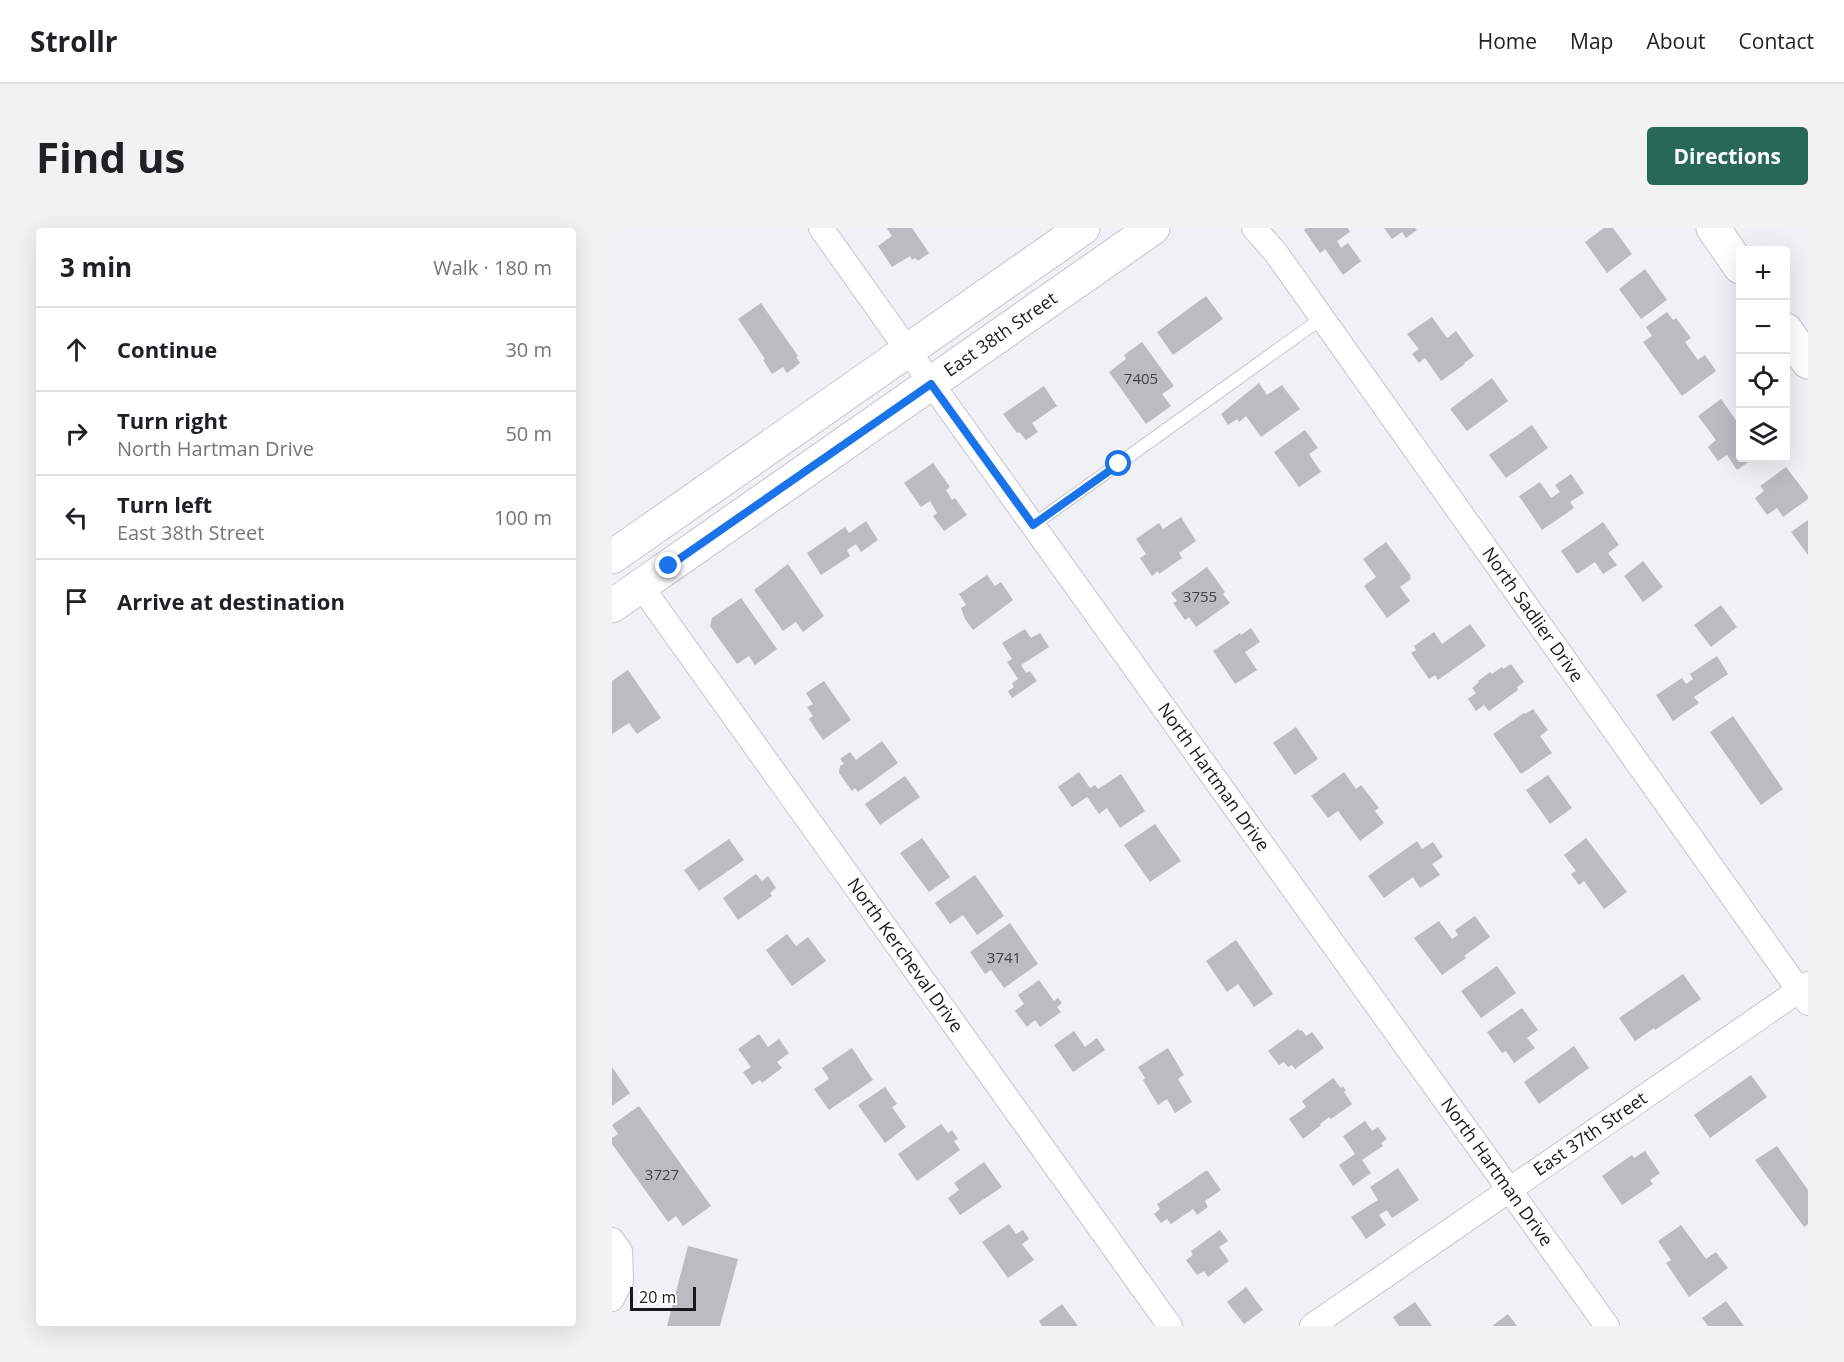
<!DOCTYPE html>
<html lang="en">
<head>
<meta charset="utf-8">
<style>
	body { margin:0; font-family:"Open Sans",sans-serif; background:#f2f2f2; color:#202124 }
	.controls { position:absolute; right:18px; top:18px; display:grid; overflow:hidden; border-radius:6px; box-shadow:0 6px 24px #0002 }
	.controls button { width:54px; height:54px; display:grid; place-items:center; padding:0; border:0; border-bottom:2px solid #e0e0e0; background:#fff; color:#202124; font:30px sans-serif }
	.scale { position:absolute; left:18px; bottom:15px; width:66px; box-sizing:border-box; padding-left:6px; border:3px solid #19191a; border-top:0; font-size:16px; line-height:21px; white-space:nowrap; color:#19191a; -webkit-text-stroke:4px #fff; paint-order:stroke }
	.stop { position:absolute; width:18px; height:18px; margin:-14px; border:4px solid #1a73e8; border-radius:50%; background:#fff }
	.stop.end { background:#1a73e8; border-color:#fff; box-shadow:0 2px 6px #0008 }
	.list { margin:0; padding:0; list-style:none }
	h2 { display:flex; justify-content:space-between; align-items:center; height:78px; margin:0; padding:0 24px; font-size:26px }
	h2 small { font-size:20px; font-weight:400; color:#757577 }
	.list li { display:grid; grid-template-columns:39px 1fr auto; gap:18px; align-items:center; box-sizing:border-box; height:84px; padding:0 24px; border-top:2px solid #e0e0e0 }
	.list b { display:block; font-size:22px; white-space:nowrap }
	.list p { margin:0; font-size:20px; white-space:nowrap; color:#757577 }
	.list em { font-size:20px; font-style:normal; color:#757577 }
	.icon { flex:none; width:33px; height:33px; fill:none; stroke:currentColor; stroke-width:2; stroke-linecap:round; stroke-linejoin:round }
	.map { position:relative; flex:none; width:1196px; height:1098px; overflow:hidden; border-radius:6px }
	header { display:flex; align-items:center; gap:36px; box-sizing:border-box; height:84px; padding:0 30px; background:#fff; border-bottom:2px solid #e0e0e0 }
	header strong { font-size:28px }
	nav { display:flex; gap:33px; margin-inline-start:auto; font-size:21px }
	.intro { display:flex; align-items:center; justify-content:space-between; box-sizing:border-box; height:144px; padding:0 36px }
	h1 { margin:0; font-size:42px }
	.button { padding:15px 27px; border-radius:6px; background:#286857; color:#fff; font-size:21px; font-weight:700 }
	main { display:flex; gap:36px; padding:0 36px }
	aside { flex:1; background:#fff; border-radius:6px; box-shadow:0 6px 24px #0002 }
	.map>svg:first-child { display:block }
	.building { fill:#bcbbbf }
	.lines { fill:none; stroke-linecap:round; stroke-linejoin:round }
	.lane-casing { stroke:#c6c6ca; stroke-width:14 }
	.street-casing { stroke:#c6c6ca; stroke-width:26 }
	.secondary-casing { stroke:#c6c6ca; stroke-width:35 }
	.lane { stroke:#fff; stroke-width:12 }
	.street { stroke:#fff; stroke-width:24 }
	.secondary { stroke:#fff; stroke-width:33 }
	.route { stroke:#1a73e8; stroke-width:8 }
	.labels { text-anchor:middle; stroke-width:4.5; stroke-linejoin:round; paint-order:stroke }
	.number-label { font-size:15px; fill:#424243 }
	.street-label { font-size:18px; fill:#19191a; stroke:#fff }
</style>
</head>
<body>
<header>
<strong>Strollr</strong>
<nav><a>Home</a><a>Map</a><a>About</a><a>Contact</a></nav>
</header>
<div class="intro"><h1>Find us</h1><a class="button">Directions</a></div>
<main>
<aside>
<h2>3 min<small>Walk · 180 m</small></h2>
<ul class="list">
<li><svg class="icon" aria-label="ahead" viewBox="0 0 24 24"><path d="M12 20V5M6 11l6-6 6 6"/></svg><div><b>Continue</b></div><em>30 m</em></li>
<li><svg class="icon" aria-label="right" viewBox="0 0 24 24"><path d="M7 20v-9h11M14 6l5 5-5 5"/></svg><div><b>Turn right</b><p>North Hartman Drive</p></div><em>50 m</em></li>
<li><svg class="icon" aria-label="left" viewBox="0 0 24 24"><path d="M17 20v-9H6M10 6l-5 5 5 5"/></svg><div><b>Turn left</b><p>East 38th Street</p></div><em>100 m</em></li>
<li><svg class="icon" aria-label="arrive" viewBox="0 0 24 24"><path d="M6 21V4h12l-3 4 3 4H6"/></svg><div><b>Arrive at destination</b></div></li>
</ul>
</aside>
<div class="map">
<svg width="1196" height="1098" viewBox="0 0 1196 1098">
	<rect width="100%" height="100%" fill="#f1f1f5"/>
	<!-- building -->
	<path class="building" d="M276,0H300L317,25L306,33L303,30L300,32L298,28L280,39L266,18L280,8L275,1Z
		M694,0H736L738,4L725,13L729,20L736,15L749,33L731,47L713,21L708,25L692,2Z
		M772,0H803L805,2L794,10L790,4L780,11Z
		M992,0H1001L1020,26L995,45L973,14Z
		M1033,41L1055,72L1029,91L1007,61Z
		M594,68L611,91L561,127L545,104Z
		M149,75L186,128L184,129L188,135L175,145L171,139L160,146L151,132L153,131L126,91Z
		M1055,84L1061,92L1064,90L1079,110L1073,114L1086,132L1093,127L1104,143L1070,168L1031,114L1040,108L1034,99Z
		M820,89L835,110L844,103L862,128L852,135L853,136L829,153L813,130L807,135L800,126L807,121L795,106Z
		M530,114L562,158L550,166L559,178L534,196L497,144L514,131L512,127Z
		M880,150L896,173L855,203L838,181Z
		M647,155L655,167L670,157L688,181L649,209L634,188L627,194L625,191L616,197L609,186Z
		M432,158L445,178L420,195L426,204L414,212L407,204L405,205L391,186Z
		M1109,171L1128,198V230H1142L1125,242L1115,227L1106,233L1096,219L1104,212L1086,188Z
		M920,197L936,220L894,250L877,227Z
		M693,202L706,220L697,226L709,244L687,259L662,224Z
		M321,235L338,259L334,262L340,272L343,270L355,287L332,303L321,288L325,285L318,273L309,279L292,255Z
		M1174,239L1196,268V271L1171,289L1165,280L1155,287L1143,270L1152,263L1148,258Z
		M959,246L972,265L958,274L962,280L930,302L907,268L928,254L939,270L948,264L943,257Z
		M569,289L584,313L567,325L570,330L547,346L546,343L540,348L528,330L534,326L524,311L547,295L551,301Z
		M1196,292V327L1179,304Z
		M254,293L266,312L249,324L244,316L235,322L238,328L209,347L195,325L233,299L237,305Z
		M991,294L1007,317L996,325L1005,337L991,346L983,334L965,346L949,323Z
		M774,314L799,348L798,349L799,351L788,359L798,373L775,390L752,358L764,349L751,331Z
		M1031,333L1051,359L1031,374L1012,348Z
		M176,336L212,388L191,404L184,394L171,403L142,362Z
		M595,339L613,364L611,366L618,375L584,399L577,389L573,392L561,375L565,373L559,365Z
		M375,347L383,358L389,354L401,372L361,402L353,391L349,380L354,377L347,366Z
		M129,370L165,421L143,437L137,428L125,436L98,398L100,390Z
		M1109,377L1125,399L1099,419L1082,397Z
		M858,396L874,418L826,452L823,447L817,451L799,425L804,422L802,418L822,404L830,416Z
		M639,400L648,414L633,424L645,442L623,456L601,423L628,405L629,407Z
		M413,401L419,410L428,405L437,419L409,437L414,445L418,443L425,453L400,470L396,463L402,459L400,455L406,451L395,434L400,431L390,415Z
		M1105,428L1116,446L1082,469L1087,475L1061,493L1044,467L1070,450L1074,456L1081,451L1078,446Z
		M899,436L912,454L905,459L906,462L877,483L872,477L864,483L856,471L864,465L860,460L867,454L866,453L878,444L880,446L890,439L891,441Z
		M16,442L49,490L25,506L17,495L0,506V453Z
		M212,453L239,492L211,512L197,491L201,488L195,479L201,476L194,465Z
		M921,481L936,502L928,508L940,525L909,546L881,506L912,485L913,486Z
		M1121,488L1171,561L1149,577L1098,504Z
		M684,499L706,531L683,547L661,515Z
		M270,513L286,535L246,564L243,560L240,563L227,545L228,538L232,536L228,531L238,524L244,532Z
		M467,544L478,560L483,557L486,561L509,546L533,583L508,600L495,580L487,586L475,569L460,579L446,559Z
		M732,544L744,561L749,557L767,580L763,583L772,595L748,613L726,583L716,590L699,568Z
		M936,547L960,580L938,596L914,562Z
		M293,548L308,569L268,597L253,576Z
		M543,596L569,633L538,654L512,617Z
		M310,610L338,649L317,664L288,625Z
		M974,610L1015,664L992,681L972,653L967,657L959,646L964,643L952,627Z
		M117,611L132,632L87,663L72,642Z
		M805,613L810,621L821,614L831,629L820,636L828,647L808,660L801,649L772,670L756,648Z
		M144,646L150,653L156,648L164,660L158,665L160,668L126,692L111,670Z
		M363,647L392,688L365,707L351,687L338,696L323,675Z
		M863,688L878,709L852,728L854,730L830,747L802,710L827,693L840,711L846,707L843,702Z
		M398,695L426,736L392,760L379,742L373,746L358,724Z
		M175,706L184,718L196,709L214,733L180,758L154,722Z
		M624,712L661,766L642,779L626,756L615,764L594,733Z
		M885,738L904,765L869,790L849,763Z
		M1071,746L1089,771L1043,802L1042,800L1023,813L1007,790Z
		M427,752L442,773L446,770L450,775L445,779L449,784L428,799L423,792L415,799L403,783L412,776L406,767Z
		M910,780L926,802L915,810L923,820L902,835L894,823L890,825L875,804Z
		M686,801L688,803L690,802L694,808L700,804L712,820L683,841L680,837L676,839L672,834L667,837L656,823Z
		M462,803L473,819L485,810L493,822L461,844L442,817Z
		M147,806L156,819L167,811L177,825L165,834L170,840L150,855L148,852L140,857L131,844L139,839L126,821Z
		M962,818L977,840L927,876L912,854Z
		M240,820L261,852L217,882L202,861L217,851L210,840Z
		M556,820L572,847L566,851L580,874L563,885L555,871L546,877L531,852L533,850L526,839Z
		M0,839L18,865L0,878Z
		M1139,847L1155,869L1098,910L1082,887Z
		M721,850L729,860L731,858L734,863L732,864L740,876L719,891L717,889L708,896L709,897L691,911L677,891L694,879L690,873Z
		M273,859L285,876L280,879L294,899L273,915L246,877Z
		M27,878L99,978L71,998L64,988L56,994L0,916V910L6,906L0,897Z
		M753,893L760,903L766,899L775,911L769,915L771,918L750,932L759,945L741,958L727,937L743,926L731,908Z
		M329,896L336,905L340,902L346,911L342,913L348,922L305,953L286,926Z
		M1165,918L1196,962V996L1192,999L1143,932Z
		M1033,923L1048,945L1038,952L1041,956L1010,977L990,948L1020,927L1022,930Z
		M372,934L390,959L348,987L336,970L347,962L342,955Z
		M786,940L807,972L780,990L775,982L767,987L774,997L754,1011L739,989L766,972L758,959Z
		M595,942L609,962L593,973L596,979L585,987L581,981L559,996L555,991L549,995L542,986L548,981L545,976Z
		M397,996L404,1006L411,1002L417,1011L410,1016L422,1032L396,1050L370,1014Z
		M1069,997L1094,1031L1104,1024L1116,1040L1077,1069L1054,1035L1059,1032L1046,1013Z
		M608,1002L616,1013L607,1019L617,1033L596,1049L592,1043L585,1047L574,1032L581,1027L579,1023Z
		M76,1018L126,1031L108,1098H55Z
		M634,1059L651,1082L632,1096L615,1074Z
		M1114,1073L1132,1098H1096L1090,1090Z
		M803,1074L820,1098H787L781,1089Z
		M450,1076L466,1098H430L427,1093Z
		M896,1086L905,1098H880Z"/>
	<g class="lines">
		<defs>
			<path id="lane" d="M421,297L710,90"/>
			<g id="street">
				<path id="s1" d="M209,0L319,155L995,1098"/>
				<path id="s2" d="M642,0L664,25L1196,775"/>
				<path id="s3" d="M29,358L558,1098"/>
				<path d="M0,1012L8,1023L9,1053L0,1071"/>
				<path id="s4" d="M700,1098L1196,756"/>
			</g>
			<g id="secondary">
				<path d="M1101,0L1128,39"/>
				<path d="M1174,102L1196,134"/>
				<path d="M0,329L471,0"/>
				<path id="s5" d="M0,378L541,0"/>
			</g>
		</defs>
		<!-- lane casing -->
		<use href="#lane" class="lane-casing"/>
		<!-- street casing -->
		<use href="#street" class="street-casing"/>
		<!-- secondary casing -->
		<use href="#secondary" class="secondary-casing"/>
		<!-- lane -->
		<use href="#lane" class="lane"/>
		<!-- street -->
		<use href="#street" class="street"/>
		<!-- secondary -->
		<use href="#secondary" class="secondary"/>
	</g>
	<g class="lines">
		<!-- route -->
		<path class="route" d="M57,338L319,156L421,297L507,236"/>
	</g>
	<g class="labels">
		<!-- number labels -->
		<g class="number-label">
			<text x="529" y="156">7405</text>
			<text x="588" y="374">3755</text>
			<text x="392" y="735">3741</text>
			<text x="50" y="952">3727</text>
		</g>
		<!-- street labels -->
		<g class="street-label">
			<text dy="6" stroke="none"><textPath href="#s5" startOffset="474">East 38th Street</textPath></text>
			<text dy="6" stroke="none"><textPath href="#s2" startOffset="477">North Sadlier Drive</textPath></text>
			<text dy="6" stroke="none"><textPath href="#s1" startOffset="675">North Hartman Drive</textPath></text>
			<text dy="6" stroke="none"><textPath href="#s3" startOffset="454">North Kercheval Drive</textPath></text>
			<text dy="6" stroke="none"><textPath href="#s4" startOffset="338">East 37th Street</textPath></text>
			<text dy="6" stroke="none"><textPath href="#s1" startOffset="1161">North Hartman Drive</textPath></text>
		</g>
	</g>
</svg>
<div class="controls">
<button>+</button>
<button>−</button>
<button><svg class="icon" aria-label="locate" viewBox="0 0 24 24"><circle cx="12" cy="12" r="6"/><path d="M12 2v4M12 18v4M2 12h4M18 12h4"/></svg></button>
<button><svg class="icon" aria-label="layers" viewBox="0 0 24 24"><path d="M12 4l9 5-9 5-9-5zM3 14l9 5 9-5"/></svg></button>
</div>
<div class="scale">20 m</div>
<div class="stop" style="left:507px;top:236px"></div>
<div class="stop end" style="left:57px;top:338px"></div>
</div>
</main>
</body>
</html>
